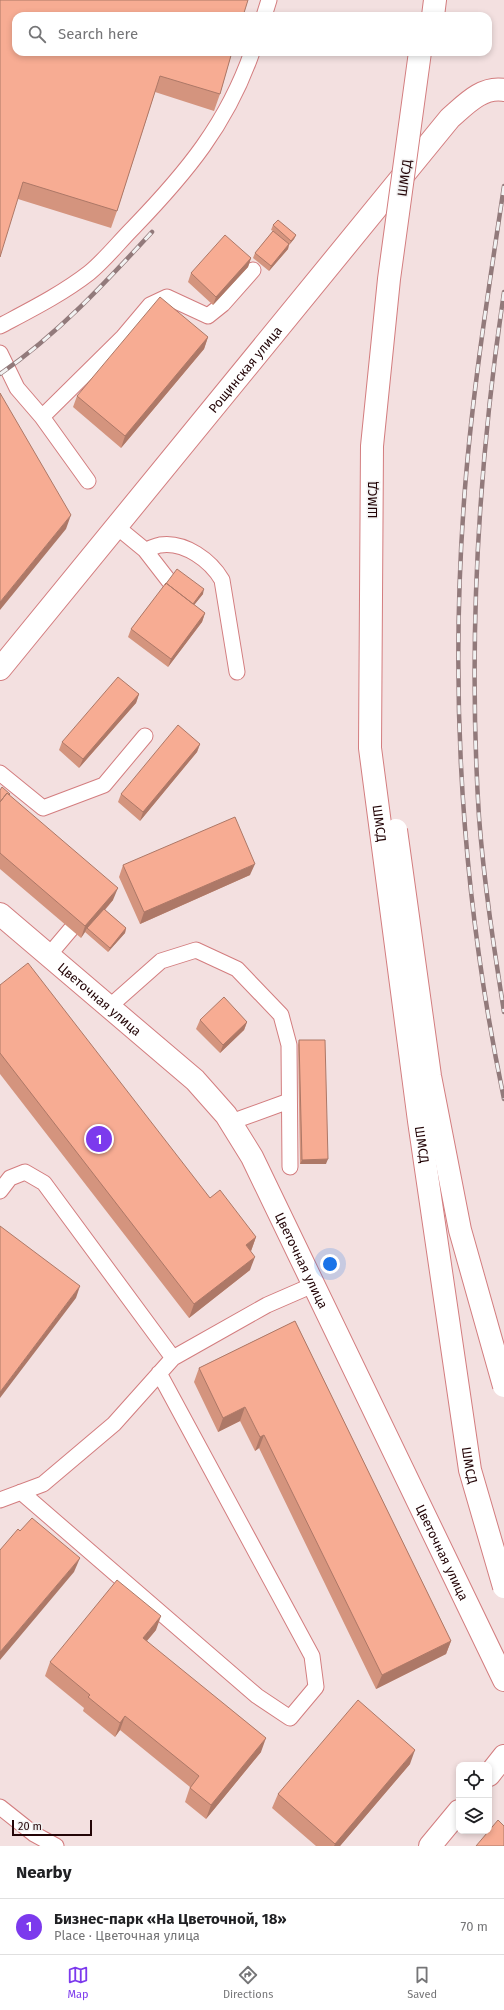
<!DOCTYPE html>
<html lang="en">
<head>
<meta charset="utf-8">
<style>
	body { margin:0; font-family:"Fira Sans",sans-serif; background:#f6f6f6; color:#202124 }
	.controls { position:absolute; right:12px; bottom:12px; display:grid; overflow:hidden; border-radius:8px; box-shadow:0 2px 6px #0003 }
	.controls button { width:36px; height:36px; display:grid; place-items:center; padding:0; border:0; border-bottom:1px solid #e0e0e0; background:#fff; color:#202124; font:20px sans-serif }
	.scale { position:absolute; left:12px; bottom:10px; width:80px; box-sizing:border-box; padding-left:4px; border:2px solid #230507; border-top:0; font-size:11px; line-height:14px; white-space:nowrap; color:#230507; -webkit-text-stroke:3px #f2f2f2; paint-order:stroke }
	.you { position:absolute; left:330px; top:1264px; width:14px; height:14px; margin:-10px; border:3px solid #fff; border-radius:50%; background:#1a73e8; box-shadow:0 0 0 6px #1a73e833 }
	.badge { display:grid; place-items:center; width:26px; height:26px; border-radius:50%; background:#7c3aed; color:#fff; font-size:13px; font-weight:700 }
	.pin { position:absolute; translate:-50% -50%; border:2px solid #fff; box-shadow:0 1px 4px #0006 }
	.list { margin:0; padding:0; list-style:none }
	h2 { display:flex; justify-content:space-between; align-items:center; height:52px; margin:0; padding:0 16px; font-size:17px }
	h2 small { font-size:13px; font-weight:400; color:#757577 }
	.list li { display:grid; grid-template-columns:26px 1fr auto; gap:12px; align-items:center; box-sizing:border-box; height:56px; padding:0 16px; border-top:1px solid #e0e0e0 }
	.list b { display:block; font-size:15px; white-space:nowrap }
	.list p { margin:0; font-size:13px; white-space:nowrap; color:#757577 }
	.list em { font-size:13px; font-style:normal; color:#757577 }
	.icon { flex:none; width:22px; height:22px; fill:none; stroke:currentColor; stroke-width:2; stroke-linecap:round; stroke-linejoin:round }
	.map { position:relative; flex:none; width:504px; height:1846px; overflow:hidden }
	.search { position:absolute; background:#fff; box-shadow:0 2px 6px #0003; left:12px; right:12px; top:12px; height:44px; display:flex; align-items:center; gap:10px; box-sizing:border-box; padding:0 14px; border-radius:12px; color:#757577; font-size:15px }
	.sheet { height:108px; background:#fff }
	nav { display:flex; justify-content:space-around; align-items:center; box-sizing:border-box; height:56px; border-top:1px solid #e0e0e0; background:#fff; font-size:11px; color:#757577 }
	nav a { display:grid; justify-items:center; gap:2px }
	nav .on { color:#7c3aed }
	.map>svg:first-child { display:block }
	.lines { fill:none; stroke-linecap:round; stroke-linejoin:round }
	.service-casing { stroke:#d37d7f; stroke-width:17 }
	.minor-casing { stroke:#d37d7f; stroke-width:24 }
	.tertiary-casing { stroke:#d37d7f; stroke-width:24 }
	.primary-casing { stroke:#d37d7f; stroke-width:24 }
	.service { stroke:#fff; stroke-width:15 }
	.minor { stroke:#fff; stroke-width:22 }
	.tertiary { stroke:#fff; stroke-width:22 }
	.primary { stroke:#fff; stroke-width:22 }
	.rail-casing { stroke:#927a7b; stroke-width:4.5 }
	.rail { stroke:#f2f2f2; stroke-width:3; stroke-dasharray:9; stroke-linecap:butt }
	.primary-bridge-casing { stroke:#d37d7f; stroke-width:24; stroke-linecap:butt }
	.primary-bridge { stroke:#fff; stroke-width:22 }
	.wall { fill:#d4947e }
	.shaded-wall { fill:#ad7867 }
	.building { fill:#f7ac93; stroke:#ad7867 }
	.labels { text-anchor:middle; stroke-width:3; stroke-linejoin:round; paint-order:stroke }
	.street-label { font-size:13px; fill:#230507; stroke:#f2f2f2 }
</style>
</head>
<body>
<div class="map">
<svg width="504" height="1846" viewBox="0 0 504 1846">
	<rect width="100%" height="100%" fill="#f3e0e0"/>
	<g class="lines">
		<defs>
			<path id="service" d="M264,16L269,0
				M0,326C30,310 62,294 89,273C105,260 119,242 134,227C186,173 227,124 252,52
				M0,353L17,388L42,417L88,481
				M42,417L123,337L150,305L167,297L208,316L223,304L253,270
				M117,527L145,550C150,549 155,546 160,545C185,541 211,561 222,580L237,672
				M145,550L169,581
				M0,773L43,808L104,785L145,736
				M49,955L71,929
				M109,1007L161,961L196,950L237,969L281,1015L289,1045L290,1167
				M231,1122L289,1101
				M0,1191L10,1178L25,1172L44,1183L173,1358
				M21,1492L257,1696L290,1718L316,1687L312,1656L159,1373
				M0,1500L43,1484L114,1424L173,1358L267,1305L313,1285
				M0,1807L34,1834L56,1846"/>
			<g id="minor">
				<path id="s1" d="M0,914L195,1080L226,1115L252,1157L504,1680"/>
				<path d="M489,1775L504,1756"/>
				<path d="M430,1846L459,1811"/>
			</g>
			<g id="tertiary">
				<path id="s2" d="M0,669L450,118C465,105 482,86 504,90"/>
			</g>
			<path id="primary" d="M433,16L435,0"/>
		</defs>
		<!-- service casing -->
		<use href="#service" class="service-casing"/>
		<!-- minor casing -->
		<use href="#minor" class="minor-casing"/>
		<!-- tertiary casing -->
		<use href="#tertiary" class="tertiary-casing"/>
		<!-- primary casing -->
		<use href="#primary" class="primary-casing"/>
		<!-- service -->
		<use href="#service" class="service"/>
		<!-- minor -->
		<use href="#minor" class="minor"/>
		<!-- tertiary -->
		<use href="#tertiary" class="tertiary"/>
		<!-- primary -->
		<use href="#primary" class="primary"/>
		<defs>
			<path id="rail" d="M504,186C489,287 473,387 465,488C449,692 462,898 504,1099
				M504,292C478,466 468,642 479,817C484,883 494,948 504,1012
				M0,374C58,334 105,283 152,232"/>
		</defs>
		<!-- rail casing -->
		<use href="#rail" class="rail-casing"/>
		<!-- rail -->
		<use href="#rail" class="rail"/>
		<defs>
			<g id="primary-bridge">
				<path id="s3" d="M420,52L389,279L372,446L370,748L419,1121L470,1470L504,1587"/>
				<path d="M396,830L430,1076L460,1230L504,1386"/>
			</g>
		</defs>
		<!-- primary-bridge casing -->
		<use href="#primary-bridge" class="primary-bridge-casing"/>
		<!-- primary-bridge -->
		<use href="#primary-bridge" class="primary-bridge"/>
	</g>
	<!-- wall -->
	<path class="wall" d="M0,0L232,52L220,94L214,111L155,92L117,211L111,228L18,199Z
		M273,225L296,235L294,239L289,245L288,249L269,271L253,258L255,253L273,231L271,230Z
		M251,258L248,267L213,305L188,282L191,273Z
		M208,337L204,349L121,448L73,407L77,396Z
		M165,585L203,594L194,605L205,613L202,622L168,667L128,637L131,629Z
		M139,694L136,703L79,768L59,750L62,742Z
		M200,744L197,752L140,821L118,802L121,794Z
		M0,790L9,795L113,900L105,910L126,928L125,933L108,952L85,932L81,938L0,869Z
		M123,865L250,875L140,924L119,877Z
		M0,985L210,1198L256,1237L251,1251L250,1270L189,1318L0,1074Z
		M200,1020L247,1022L244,1030L220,1053L196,1029Z
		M299,1040L326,1164H300L298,1045Z
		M295,1321L451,1641L446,1654L376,1689L259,1448L255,1451L240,1421L218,1432L194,1382L199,1368Z
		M156,1630L147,1641L261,1752L206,1819L185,1802L190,1787L120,1730L115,1737L83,1711L84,1708L45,1676L50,1662Z
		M410,1764L340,1846H316L272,1808L278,1794Z"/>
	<!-- shaded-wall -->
	<path class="shaded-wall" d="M296,235L294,239L289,245L291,241Z
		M289,244L288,249L269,271L271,266Z
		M251,258L248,267L213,305L216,297Z
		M208,337L204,349L121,448L125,436Z
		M71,515L66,529L0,610V602Z
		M204,589L203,594L190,610L192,606Z
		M205,613L202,622L168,667L171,659Z
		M139,694L136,703L79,768L83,759Z
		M200,744L197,752L140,821L143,812Z
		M255,864L250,875L140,924L144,912Z
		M118,888L113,900L88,929L87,928L85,932L81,938L85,926Z
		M126,928L125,933L108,952L110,948Z
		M247,1022L244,1030L220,1053L223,1045Z
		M328,1159L326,1164H300L302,1160Z
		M256,1237L251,1251L246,1245Z
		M255,1257L250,1270L189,1318L194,1304Z
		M80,1286L76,1298L0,1398V1392Z
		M245,1407L240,1421L218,1432L223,1418Z
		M264,1435L259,1448L255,1451L260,1437Z
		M80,1558L74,1572L0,1660V1652Z
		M161,1616L156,1630L138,1651L143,1638Z
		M451,1641L446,1654L376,1689L382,1675Z
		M125,1716L120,1730L115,1737L120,1723Z
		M266,1738L261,1752L206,1819L211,1805Z
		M415,1750L410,1764L340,1846H334L335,1844Z"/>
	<!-- building -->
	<path class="building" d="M0,0H248L243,16H16V52H232L220,94L160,76L117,211L23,182L0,257Z
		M278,220L296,235L291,241L273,225Z
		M273,231L289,244L271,266L255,253Z
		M225,235L251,258L216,297L191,273Z
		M160,297L208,337L125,436L77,396Z
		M0,393L71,515L0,602Z
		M177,569L204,589L193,604L166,583L165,585Z
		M166,583L205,613L171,659L131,629Z
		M118,677L139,694L83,759L62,742Z
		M178,725L200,744L143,812L121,794Z
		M2,787L10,794L9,795L7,793L0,802V790Z
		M7,793L118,888L85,926L0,853V802Z
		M235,817L255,864L144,912L123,865Z
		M104,909L126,928L110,948L87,928Z
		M28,963L210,1198L220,1190L256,1237L246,1245L255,1257L194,1304L0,1053V985Z
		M224,997L247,1022L223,1045L200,1020Z
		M299,1040H325L328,1159L302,1160Z
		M0,1226L80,1286L0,1392Z
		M295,1321L451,1641L382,1675L264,1435L260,1437L245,1407L223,1418L199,1368Z
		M32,1518L80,1558L0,1652V1550L18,1529L20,1531Z
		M117,1580L161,1616L143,1638L266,1738L211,1805L190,1788L199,1776L125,1716L120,1723L88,1697L90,1695L50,1662Z
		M358,1700L415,1750L335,1844L278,1794Z
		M498,1820L504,1826V1846H476Z"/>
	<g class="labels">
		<!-- street labels -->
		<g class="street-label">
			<text transform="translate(404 178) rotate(-82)" y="5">ШМСД</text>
			<text dy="5" stroke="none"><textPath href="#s2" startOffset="387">Рощинская улица</textPath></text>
			<text transform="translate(372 500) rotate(-90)" y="5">ШМСД</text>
			<text dy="5" stroke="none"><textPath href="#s3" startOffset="775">ШМСД</textPath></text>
			<text dy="5" stroke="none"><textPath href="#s1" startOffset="131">Цветочная улица</textPath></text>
			<text dy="5" stroke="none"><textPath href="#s3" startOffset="1099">ШМСД</textPath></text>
			<text dy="5" stroke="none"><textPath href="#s1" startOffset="467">Цветочная улица</textPath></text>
			<text dy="5" stroke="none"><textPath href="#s3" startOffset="1423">ШМСД</textPath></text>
			<text dy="5" stroke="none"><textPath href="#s1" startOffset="791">Цветочная улица</textPath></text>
		</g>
	</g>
</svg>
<div class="controls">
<button><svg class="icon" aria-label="locate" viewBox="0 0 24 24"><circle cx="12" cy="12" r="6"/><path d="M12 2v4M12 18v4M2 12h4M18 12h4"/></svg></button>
<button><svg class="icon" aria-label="layers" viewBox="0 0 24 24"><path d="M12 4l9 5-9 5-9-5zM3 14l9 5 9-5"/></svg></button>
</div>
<div class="scale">20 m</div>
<div class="you"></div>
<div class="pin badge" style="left:99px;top:1139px">1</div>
<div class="search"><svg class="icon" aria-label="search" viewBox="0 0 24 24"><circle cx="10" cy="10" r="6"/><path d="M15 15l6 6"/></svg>Search here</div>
</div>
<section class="sheet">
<h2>Nearby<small></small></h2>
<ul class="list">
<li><span class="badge">1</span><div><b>Бизнес-парк «На Цветочной, 18»</b><p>Place · Цветочная улица</p></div><em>70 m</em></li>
</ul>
</section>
<nav>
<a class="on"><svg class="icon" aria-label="map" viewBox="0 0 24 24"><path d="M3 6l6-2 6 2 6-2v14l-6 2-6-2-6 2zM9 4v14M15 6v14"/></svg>Map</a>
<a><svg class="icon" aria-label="directions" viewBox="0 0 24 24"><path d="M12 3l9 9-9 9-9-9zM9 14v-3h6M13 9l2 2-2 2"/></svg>Directions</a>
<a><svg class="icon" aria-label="saved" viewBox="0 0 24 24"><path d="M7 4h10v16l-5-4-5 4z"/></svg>Saved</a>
</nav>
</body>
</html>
